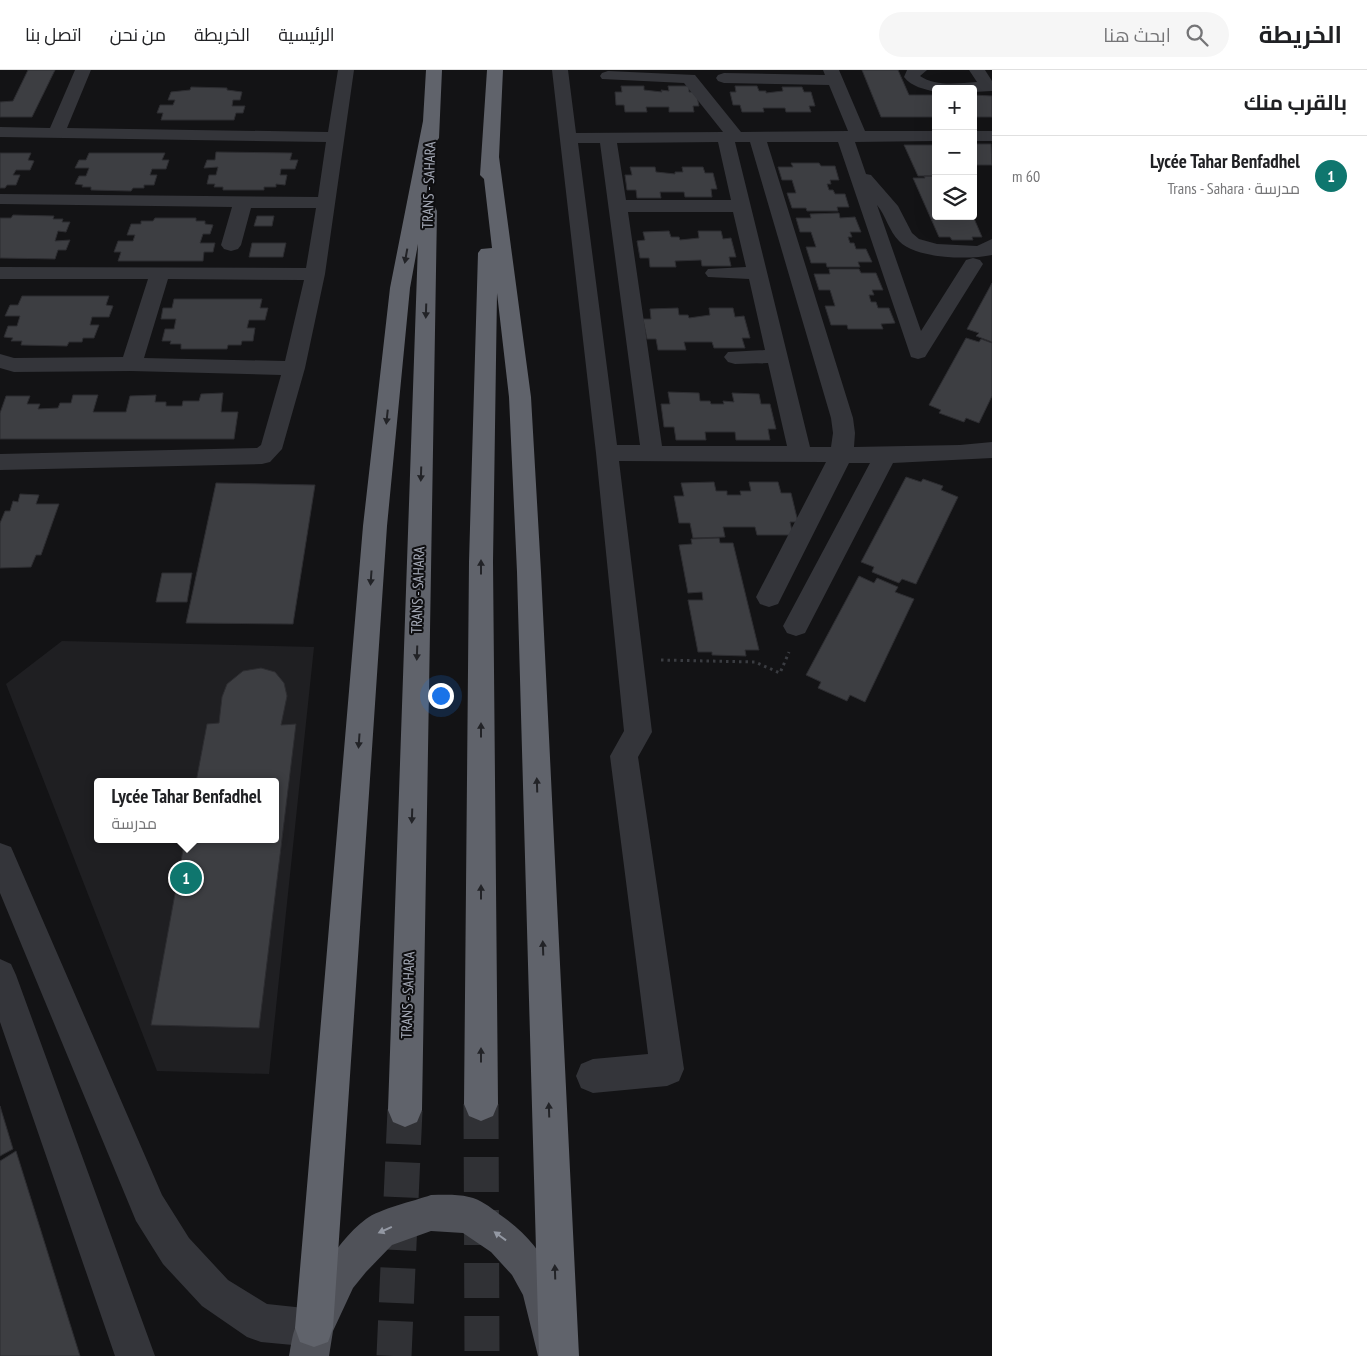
<!DOCTYPE html>
<html lang="ar">
<head>
<meta charset="utf-8">
<style>
	body { margin:0; font-family:"PT Sans Narrow",Cairo,sans-serif; background:#f6f6f6; color:#202124; direction:rtl }
	.controls { position:absolute; right:15px; top:15px; display:grid; overflow:hidden; border-radius:5px; box-shadow:0 5px 20px #0002 }
	.controls button { width:45px; height:45px; display:grid; place-items:center; padding:0; border:0; border-bottom:1px solid #e0e0e0; background:#fff; color:#202124; font:25px sans-serif }
	.you { position:absolute; left:440px; top:625px; width:18px; height:18px; margin:-12px; border:4px solid #fff; border-radius:50%; background:#1a73e8; box-shadow:0 0 0 8px #1a73e833 }
	.badge { display:grid; place-items:center; width:32px; height:32px; border-radius:50%; background:#0f766e; color:#fff; font-size:16px; font-weight:700 }
	.pin { position:absolute; translate:-50% -50%; border:2px solid #fff; box-shadow:0 1px 5px #0006 }
	.popup { position:absolute; left:94px; top:708px; width:185px; height:65px; box-sizing:border-box; display:grid; place-content:center; border-radius:5px; background:#fff; filter:drop-shadow(0 1px 4px #0005); font-size:16px; white-space:nowrap; color:#757577 }
	.popup b { font-size:19px; color:#202124 }
	.popup::after { content:''; position:absolute; left:50%; top:100%; margin-left:-10px; border:10px solid transparent; border-top-color:#fff }
	.list { margin:0; padding:0; list-style:none }
	h2 { display:flex; justify-content:space-between; align-items:center; height:65px; margin:0; padding:0 20px; font-size:21px }
	h2 small { font-size:16px; font-weight:400; color:#757577 }
	.list li { display:grid; grid-template-columns:32px 1fr auto; gap:15px; align-items:center; box-sizing:border-box; height:80px; padding:0 20px; border-top:1px solid #e0e0e0 }
	.list b { display:block; font-size:19px; white-space:nowrap }
	.list p { margin:0; font-size:16px; white-space:nowrap; color:#757577 }
	.list em { font-size:16px; font-style:normal; color:#757577 }
	.icon { flex:none; width:28px; height:28px; fill:none; stroke:currentColor; stroke-width:2; stroke-linecap:round; stroke-linejoin:round }
	.map { position:relative; flex:none; width:992px; height:1286px; overflow:hidden; direction:ltr }
	header { display:flex; align-items:center; gap:30px; box-sizing:border-box; height:70px; padding:0 25px; background:#fff; border-bottom:1px solid #e0e0e0 }
	header strong { font-size:24px }
	nav { display:flex; gap:28px; margin-inline-start:auto; font-size:18px }
	.search { width:350px; height:45px; background:#f6f6f6; display:flex; align-items:center; gap:12px; box-sizing:border-box; padding:0 18px; border-radius:28px; color:#757577; font-size:19px }
	main { display:flex }
	aside { flex:1; background:#fff }
	.map>svg:first-child { display:block }
	.built { fill:#1f1f22; fill-rule:evenodd }
	.building { fill:#3d3e42; stroke:#2d2d31 }
	.lines { fill:none; stroke-linecap:round; stroke-linejoin:round }
	.highway-tunnel { stroke:#303135; stroke-width:35; stroke-dasharray:35 18; stroke-linecap:butt }
	.path { stroke:#3a3c41; stroke-width:3; stroke-dasharray:2.5 4; stroke-linecap:butt }
	.minor { fill:#34353a; fill-rule:evenodd }
	.major { fill:#505259; fill-rule:evenodd }
	.highway { fill:#60636b; fill-rule:evenodd }
	.oneway { fill:#222327 }
	.oneway2 { fill:#9398a3 }
	.labels { text-anchor:middle; stroke-width:4; stroke-linejoin:round; paint-order:stroke }
	.street-label { font-size:15px; fill:#a4a9b6; stroke:#0e0e10 }
</style>
</head>
<body>
<header>
<strong>الخريطة</strong>
<div class="search"><svg class="icon" aria-label="search" viewBox="0 0 24 24"><circle cx="10" cy="10" r="6"/><path d="M15 15l6 6"/></svg>ابحث هنا</div>
<nav><a>الرئيسية</a><a>الخريطة</a><a>من نحن</a><a>اتصل بنا</a></nav>
</header>
<main>
<aside>
<h2>بالقرب منك<small></small></h2>
<ul class="list">
<li><span class="badge">1</span><div><b>Lycée Tahar Benfadhel</b><p>مدرسة · Trans - Sahara</p></div><em>60 m</em></li>
</ul>
</aside>
<div class="map">
<svg width="992" height="1286" viewBox="0 0 992 1286">
	<rect width="100%" height="100%" fill="#131315"/>
	<!-- built -->
	<path class="built" d="M62,571L314,577L269,1004L157,1001L6,614ZM97,712H275V769H97Z"/>
	<!-- building -->
	<path class="building" d="M28,0H55L32,47H0V32L13,31Z
		M862,0H898L909,25H936V47H881Z
		M621,16H644V20L662,22L661,20L669,21L668,16H689V22H696L699,36H693L694,42H669V37H646L647,42H625L624,35H616L615,22H622Z
		M735,16H757L759,21H766V23L783,21L782,17H802L804,22H811L815,36H809L811,42H786L785,38H763L764,42H742L740,35H733L730,22H736Z
		M191,17L227,18V20L242,22L240,30H233L232,36H245L243,43H236L234,50H161L163,43H157L160,35H173L175,30H168L171,22L190,20Z
		M973,25L992,26V47H973Z
		M973,74H991L992,95H973Z
		M904,75H936V106H918Z
		M216,82L292,83L290,90H298L295,99H281L280,105H287L285,115L276,114V117H264V120H223V117H214L215,114H207L209,105H216L218,97L204,98L207,90H215Z
		M0,83H31L28,90L34,91L30,100H16L13,105H20L16,115H7L5,118H0Z
		M89,83H165L162,90H169L166,99H152L150,105H157L154,115H144V118H133L131,121L91,120V117H82L83,115L75,114L79,106H86L89,98H75L79,90H86Z
		M791,93H819L821,96H835L839,110H830L831,114H827L829,120H833L835,124H845L849,137H837L838,141H807L806,138H792L787,123H796L792,110H782L778,97H793Z
		M630,97H655L656,102L675,104V102H683L682,97H703L705,103H713L717,119H711L712,127H685L684,122H660L661,128H637L636,120H627L625,105H632Z
		M924,106H936V146H973L982,167H972L973,170H952L950,167H939L913,108H925Z
		M839,143L840,148L855,147L861,162H850L852,167H848L850,173H854L856,179H866L872,192H858L860,197H827L826,193H811L806,177H816L811,162H800L796,148H811L810,144Z
		M13,145L54,146L53,149H63L62,152H70L66,162L58,161L55,171L70,170L66,180H58L55,189L0,188V148H11Z
		M257,146H274L272,156H254Z
		M155,148H196V151H205V154L213,155L210,164H203L200,173H215L213,182H204L203,191H118L121,182H114L118,171H133L135,165H127L131,154H141V151H153Z
		M669,161L671,167H679L680,170L699,168L698,161H721L723,169L731,168L736,187H729L731,196H702L701,190L675,191L676,197H650L649,188H640L637,171L645,170L643,162Z
		M252,173H286L283,187H249Z
		M829,199H859L861,203H876L883,220H872L874,225H869L871,232H876L878,238H889L895,253L881,254L883,259H848L847,255H831L825,236H835L830,220H819L814,204H830Z
		M992,213V272L976,266L979,263L967,259Z
		M22,226H109L106,235L113,236L109,247H92L90,255H99L94,268H83L82,272H69L67,276L21,275L22,271H11L13,268L4,267L8,256H17L20,246H5L10,235H18Z
		M174,229H262L260,238H268L265,250H249L247,258H255L253,271H242L241,275H228L227,279H181V274H170L171,271H162L165,259H174L176,249H161L163,238H172Z
		M678,238L679,245H688L689,248L710,245L709,238H733L735,247L744,246L750,268H742L745,278H714L712,272H684L686,280H658L656,269H647L643,249H651L650,239Z
		M966,268L979,272L981,269L992,273V326L979,353L966,348L964,352L939,343L941,340L929,335Z
		M668,322L699,323L700,331H710L711,334H724L723,331L734,332L732,323L759,324L761,334H770L776,359H768L770,370H736L735,362H705L706,370H676L674,357H664L661,334H670Z
		M223,323L221,342H238L234,369H0V343L6,326H30L27,334H40L38,339L58,338L60,333H71L73,325H98L93,342H126L130,326L156,325L155,332H166V336H182L183,331H199L201,324Z
		M906,407L921,412L923,409L943,416L941,420L958,427L916,514L902,509L899,513L872,502L874,497L861,492Z
		M714,412L716,421H727V425H741L740,421H751L749,412H778L781,423H791L798,452H790L793,465H757L755,457H723L725,467L693,468L690,453H679L674,426H684L681,413Z
		M216,413L315,415L293,554L186,553Z
		M20,424L39,425L36,434H59L41,485H36L31,497L0,498V453L5,441H10L13,431L18,432Z
		M719,468L720,473H733L759,580H745L746,586L712,585V582H698L688,530H703L702,522L688,523L679,475L692,474L691,469Z
		M162,503H192L187,532H156Z
		M859,506L874,513L877,508L898,517L895,522L914,529L865,632L850,625L847,631L818,618L821,612L806,605Z
		M261,598L275,602L284,613L287,626L281,655L296,654L259,958L151,955L185,769H275V712H196L207,654L219,653L222,627L227,614L243,601Z
		M0,1036L13,1079L0,1086Z
		M16,1081L80,1286H0V1091Z"/>
	<g class="lines">
		<!-- highway-tunnel -->
		<path class="highway-tunnel" d="M481,1034L482,1286
			M394,1286L405,1040"/>
		<!-- path -->
		<path class="path" d="M661,590L755,592L780,603L789,582"/>
		<!-- minor -->
		<path class="minor" d="M75,0H91L67,58L328,62L338,0H354L325,204L305,298L282,379L270,392L262,394L0,400V384L257,378L261,375L281,305L131,301L14,302L0,298V284L14,288L123,287L148,209H0V197L306,198L316,138H251L241,175L238,179L231,181L224,179L221,175L232,137L0,134V124L318,127L326,72L0,67V57L50,58ZM168,209L304,210L285,291L144,288Z
			M552,0H568L576,63L723,62L684,13L602,9L600,6L602,3L608,1L695,5L741,62L848,61L829,15L724,13L718,11L716,8L718,5L724,3L825,5L823,0H839L865,61H936V71L855,72L866,104L871,105L898,136L912,163L919,169L937,174L977,176L992,169V185C969,190 916,189 899,171C889,161 886,146 877,135L921,261L966,190L973,188L980,190L983,194L925,287L918,289L911,287L838,72H767L853,348L855,363L854,377L960,375L992,372V388L893,393L805,563L796,566L787,563L783,556L870,393H849L778,534L769,537L760,534L756,527L826,392L619,391L652,662L638,687L684,999L679,1011L667,1016L593,1023L581,1018L576,1006L581,994L593,989L648,984L610,686L624,661L596,383ZM718,72L731,130H626L617,73ZM735,72H750L831,348L833,363L831,377H810ZM578,73H600L640,375H617ZM628,142H733L746,197L708,199L705,203L708,207L749,209L765,280L728,282L724,287L728,292L735,294L768,293L787,376H662Z
			M907,0H927L920,6C936,17 959,13 977,12L969,0H985L992,11V21L973,22V19H936V22C924,19 912,17 904,7Z
			M973,61H992V71H973Z
			M0,773L11,777L162,1125L189,1168L228,1210L267,1234L314,1239L328,1244L333,1258L328,1272L314,1277L261,1272L247,1267L202,1236L163,1194L136,1151L0,823Z
			M0,889L11,894L16,905L155,1286H115L0,952Z"/>
		<!-- major -->
		<path class="major" d="M431,1125C443,1125 457,1124 469,1127C480,1129 490,1137 499,1144C554,1181 561,1226 578,1286H538L523,1225L512,1205L491,1182L463,1163L431,1161L392,1175L366,1202L353,1218L333,1261L329,1286H289C291,1276 292,1265 296,1256C309,1220 335,1172 366,1149C379,1139 414,1131 431,1125Z"/>
		<!-- highway -->
		<path class="highway" d="M426,0H442L439,68L436,72L424,136L435,137L437,141L422,1040L417,1052L405,1057L393,1052L388,1040L418,174L410,218L387,456L333,1258L328,1272L314,1277L300,1272L295,1258L363,456L390,218L423,51Z
			M487,0H503L499,87L531,327L541,502L579,1286H539L517,502L509,327L497,223L493,492L498,1034L493,1046L481,1051L469,1046L464,1034L469,492L478,183L481,179L492,178L484,109L480,105Z"/>
	</g>
	<!-- one-way arrows -->
	<defs><path id="oneway-solid" d="M-6-.8H1V-3.2L6.5 0L1 3.2V.8H-6Z" transform="scale(1.25)"/></defs>
	<g class="oneway">
		<use href="#oneway-solid" transform="translate(406 186) rotate(100)"/>
		<use href="#oneway-solid" transform="translate(426 241) rotate(92)"/>
		<use href="#oneway-solid" transform="translate(387 347) rotate(96)"/>
		<use href="#oneway-solid" transform="translate(421 404) rotate(92)"/>
		<use href="#oneway-solid" transform="translate(481 497) rotate(-90)"/>
		<use href="#oneway-solid" transform="translate(371 508) rotate(94)"/>
		<use href="#oneway-solid" transform="translate(417 583) rotate(92)"/>
		<use href="#oneway-solid" transform="translate(481 660) rotate(-90)"/>
		<use href="#oneway-solid" transform="translate(359 671) rotate(94)"/>
		<use href="#oneway-solid" transform="translate(537 715) rotate(-92)"/>
		<use href="#oneway-solid" transform="translate(412 746) rotate(92)"/>
		<use href="#oneway-solid" transform="translate(481 822) rotate(-90)"/>
		<use href="#oneway-solid" transform="translate(543 878) rotate(-92)"/>
		<use href="#oneway-solid" transform="translate(481 985) rotate(-90)"/>
		<use href="#oneway-solid" transform="translate(549 1040) rotate(-92)"/>
		<use href="#oneway-solid" transform="translate(555 1202) rotate(-92)"/>
	</g>
	<g class="oneway2">
		<use href="#oneway-solid" transform="translate(385 1160) rotate(156)"/>
		<use href="#oneway-solid" transform="translate(500 1166) rotate(-144)"/>
	</g>
	<g class="labels">
		<!-- street labels -->
		<g class="street-label">
			<text transform="translate(429 115) rotate(-88)" y="5">TRANS - SAHARA</text>
			<text transform="translate(418 520) rotate(-88)" y="5">TRANS - SAHARA</text>
			<text transform="translate(408 925) rotate(-88)" y="5">TRANS - SAHARA</text>
		</g>
	</g>
</svg>
<div class="controls">
<button>+</button>
<button>−</button>
<button><svg class="icon" aria-label="layers" viewBox="0 0 24 24"><path d="M12 4l9 5-9 5-9-5zM3 14l9 5 9-5"/></svg></button>
</div>
<div class="you"></div>
<div class="pin badge" style="left:186px;top:808px">1</div>
<div class="popup"><b>Lycée Tahar Benfadhel</b>مدرسة</div>
</div>
</main>
</body>
</html>
